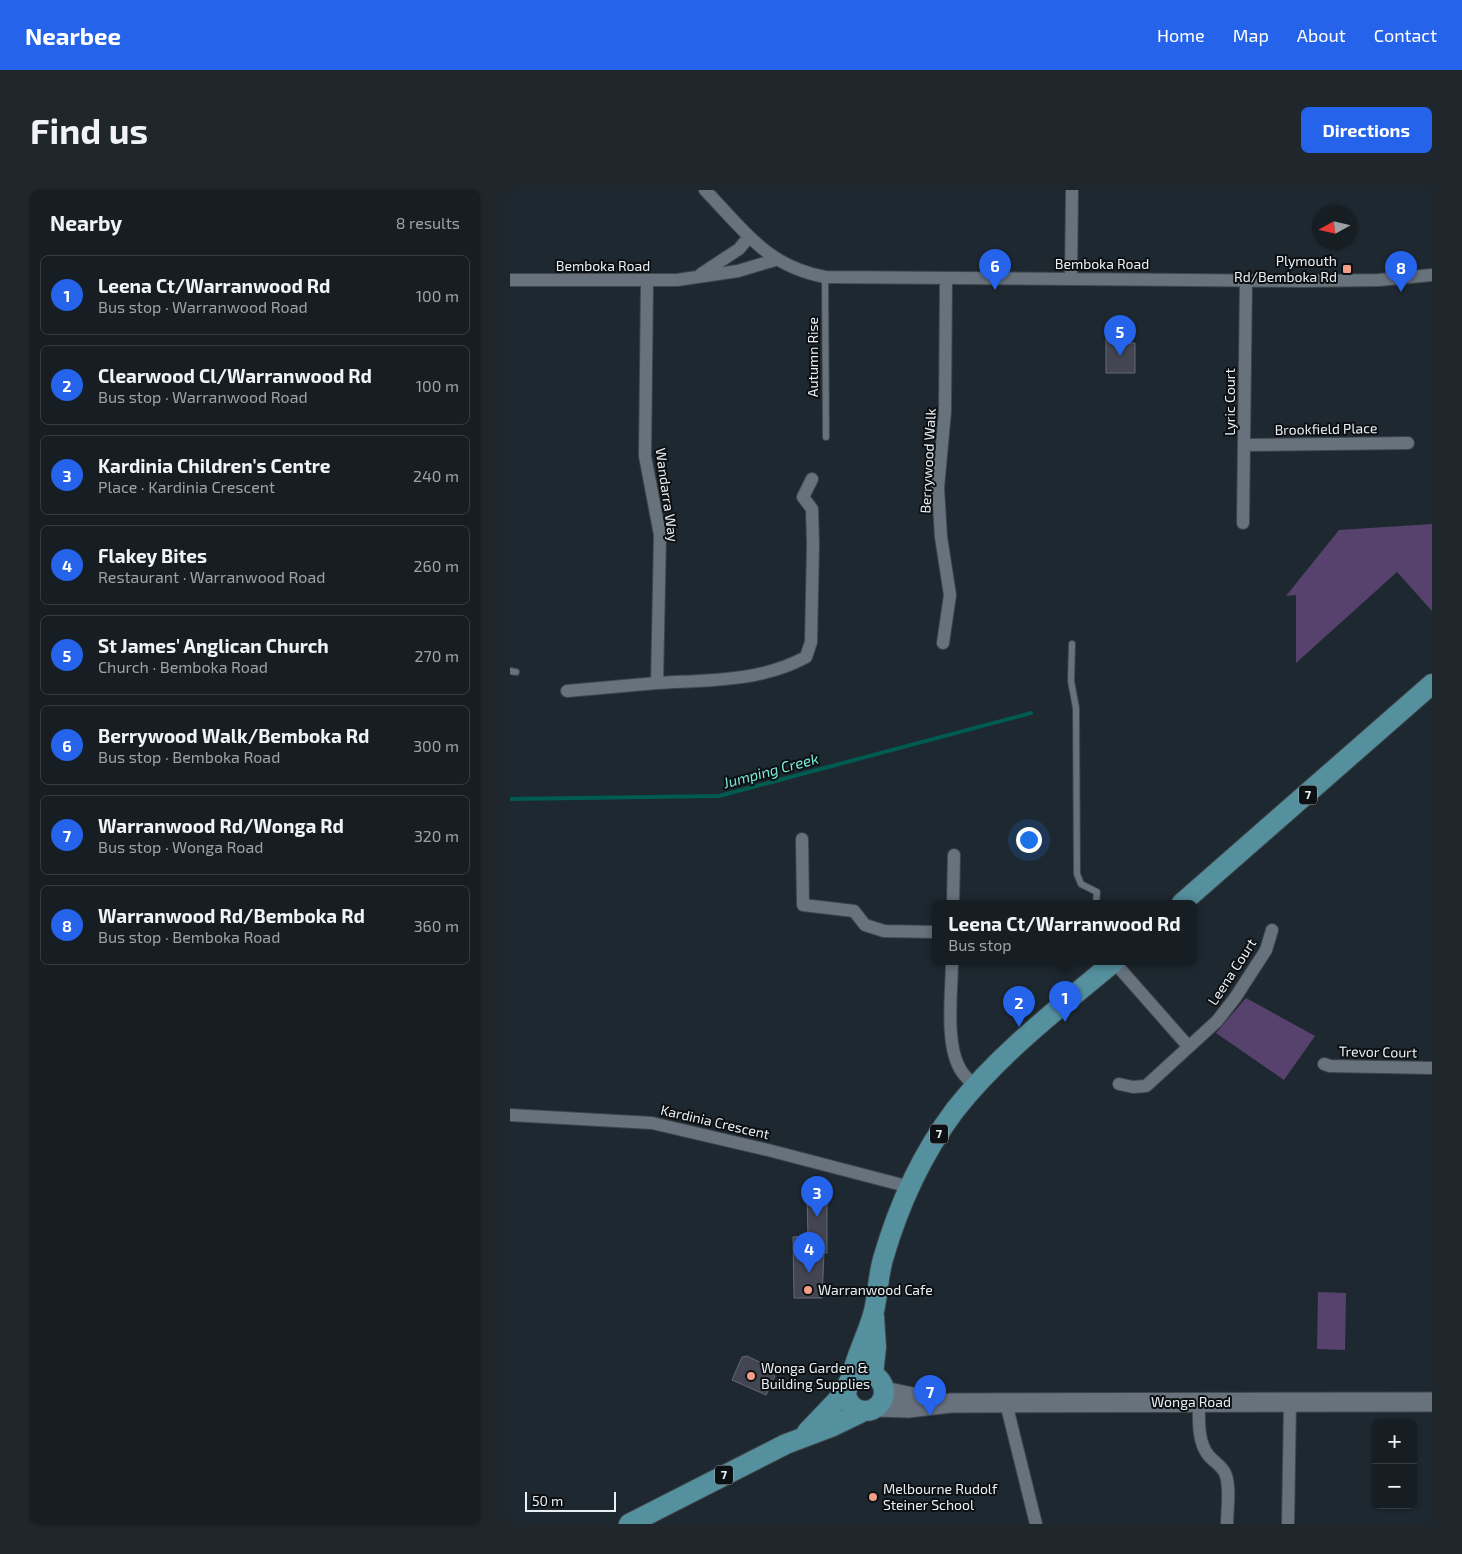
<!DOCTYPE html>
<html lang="en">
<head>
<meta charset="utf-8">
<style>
	body { margin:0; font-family:"Exo 2",sans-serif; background:#1f272c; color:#f1f3f6 }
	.controls { position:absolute; right:15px; bottom:15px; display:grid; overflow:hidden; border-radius:8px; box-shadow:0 1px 4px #0004 }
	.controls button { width:45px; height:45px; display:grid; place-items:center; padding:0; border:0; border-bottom:1px solid #353c41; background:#161e24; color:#f1f3f6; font:25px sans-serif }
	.compass { position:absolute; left:802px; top:15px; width:45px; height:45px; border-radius:50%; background:#161e24; box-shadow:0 1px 4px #0004; rotate:262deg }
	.scale { position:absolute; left:15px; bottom:12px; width:91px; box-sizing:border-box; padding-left:5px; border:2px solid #e9f0f5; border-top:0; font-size:14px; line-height:18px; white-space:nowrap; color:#e9f0f5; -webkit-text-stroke:4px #0c1013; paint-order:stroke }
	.you { position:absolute; left:518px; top:649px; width:18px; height:18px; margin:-12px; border:4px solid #fff; border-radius:50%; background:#1a73e8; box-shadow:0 0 0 8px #1a73e833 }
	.badge { display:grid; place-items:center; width:32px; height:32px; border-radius:50%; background:#2563eb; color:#fff; font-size:16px; font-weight:700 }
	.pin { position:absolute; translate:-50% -41px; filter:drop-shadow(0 1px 2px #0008) }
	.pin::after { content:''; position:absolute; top:26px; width:18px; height:15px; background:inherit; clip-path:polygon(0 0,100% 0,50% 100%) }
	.popup { position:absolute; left:422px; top:710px; width:265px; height:65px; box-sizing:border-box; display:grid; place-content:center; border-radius:8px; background:#161e24; filter:drop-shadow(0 1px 4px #0005); font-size:16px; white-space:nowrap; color:#9ea2a6 }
	.popup b { font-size:19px; color:#f1f3f6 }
	.popup::after { content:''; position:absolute; left:50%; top:100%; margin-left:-10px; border:10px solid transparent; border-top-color:#161e24 }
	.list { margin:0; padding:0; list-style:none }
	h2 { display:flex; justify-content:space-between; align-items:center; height:65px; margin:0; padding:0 20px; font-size:21px }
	h2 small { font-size:16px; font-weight:400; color:#9ea2a6 }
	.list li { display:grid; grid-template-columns:32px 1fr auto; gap:15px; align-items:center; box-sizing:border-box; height:80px; margin:0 10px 10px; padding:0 10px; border:1px solid #353c41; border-radius:8px }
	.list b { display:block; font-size:19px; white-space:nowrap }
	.list p { margin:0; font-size:16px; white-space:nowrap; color:#9ea2a6 }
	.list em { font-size:16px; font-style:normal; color:#9ea2a6 }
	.map { position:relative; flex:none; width:922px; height:1334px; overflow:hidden; border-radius:8px }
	header { display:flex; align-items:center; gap:30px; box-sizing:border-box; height:70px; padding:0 25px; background:#2563eb; color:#fff }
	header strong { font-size:24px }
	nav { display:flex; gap:28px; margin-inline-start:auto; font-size:18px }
	.intro { display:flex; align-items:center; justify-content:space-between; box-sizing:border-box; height:120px; padding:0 30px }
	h1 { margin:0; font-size:35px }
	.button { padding:12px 22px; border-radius:8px; background:#2563eb; color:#fff; font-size:18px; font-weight:700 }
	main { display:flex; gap:30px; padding:0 30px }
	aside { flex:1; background:#161e24; border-radius:8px; box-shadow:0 1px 4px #0004 }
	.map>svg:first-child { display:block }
	.green { fill:#57426e }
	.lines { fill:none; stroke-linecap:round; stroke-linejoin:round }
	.stream { stroke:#005b50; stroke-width:4 }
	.building { fill:#434652; stroke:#656874 }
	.service-casing { stroke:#3e464c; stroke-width:8 }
	.minor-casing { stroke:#3e464c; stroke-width:14 }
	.secondary-casing { stroke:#3e464c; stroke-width:21 }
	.primary-casing { stroke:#3e464c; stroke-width:22 }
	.service { stroke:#67727c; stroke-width:6 }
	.minor { stroke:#67727c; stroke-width:12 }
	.secondary { stroke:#67727c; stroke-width:19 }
	.primary { stroke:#54909e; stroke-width:20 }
	.poi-dot { fill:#f39f85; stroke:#0c1013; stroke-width:2 }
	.labels { text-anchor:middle; stroke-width:4; stroke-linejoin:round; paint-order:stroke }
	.shield { fill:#0c1013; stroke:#a7adb1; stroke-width:1 }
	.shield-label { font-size:12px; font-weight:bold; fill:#e9f0f5 }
	.poi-label { font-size:14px; fill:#e9f0f5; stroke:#0c1013; text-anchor:start }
	.street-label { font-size:14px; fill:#e9f0f5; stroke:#0c1013 }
	.water-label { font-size:15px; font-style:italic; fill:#7cebd8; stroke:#0c1013 }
</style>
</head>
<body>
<header>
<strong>Nearbee</strong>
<nav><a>Home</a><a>Map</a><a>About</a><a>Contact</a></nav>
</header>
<div class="intro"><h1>Find us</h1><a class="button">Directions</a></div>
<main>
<aside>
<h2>Nearby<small>8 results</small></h2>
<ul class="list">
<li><span class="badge">1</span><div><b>Leena Ct/Warranwood Rd</b><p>Bus stop · Warranwood Road</p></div><em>100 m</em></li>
<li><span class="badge">2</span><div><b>Clearwood Cl/Warranwood Rd</b><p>Bus stop · Warranwood Road</p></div><em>100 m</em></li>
<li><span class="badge">3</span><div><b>Kardinia Children's Centre</b><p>Place · Kardinia Crescent</p></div><em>240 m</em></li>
<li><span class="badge">4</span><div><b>Flakey Bites</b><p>Restaurant · Warranwood Road</p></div><em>260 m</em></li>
<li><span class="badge">5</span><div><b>St James' Anglican Church</b><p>Church · Bemboka Road</p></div><em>270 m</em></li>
<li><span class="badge">6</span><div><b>Berrywood Walk/Bemboka Rd</b><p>Bus stop · Bemboka Road</p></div><em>300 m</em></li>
<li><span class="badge">7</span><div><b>Warranwood Rd/Wonga Rd</b><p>Bus stop · Wonga Road</p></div><em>320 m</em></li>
<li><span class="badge">8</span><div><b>Warranwood Rd/Bemboka Rd</b><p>Bus stop · Bemboka Road</p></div><em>360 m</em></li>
</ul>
</aside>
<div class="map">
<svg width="922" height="1334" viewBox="0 0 922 1334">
	<rect width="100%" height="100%" fill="#1e2830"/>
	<!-- green -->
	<path class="green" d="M922,334V421L887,382L786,473V405L776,406L829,340Z
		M736,808L805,846L774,890L706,843Z
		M808,1102L836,1103L835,1160L807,1159Z"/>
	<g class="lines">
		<!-- stream -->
		<path class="stream" d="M0,609L209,606L521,523"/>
	</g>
	<!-- building -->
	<path class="building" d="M596,146H605V153H625V183H596Z
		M297,1008H317V1063H314L312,1108H284L283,1047L298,1046Z
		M237,1166L262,1178L259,1183L265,1186L256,1205L222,1190L232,1167Z"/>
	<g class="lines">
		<defs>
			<path id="service" d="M315,87L316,247
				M562,454L561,491L566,518L567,684L571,694L587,702L586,713
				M0,481L6,482"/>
			<path id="minor" d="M195,0C234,40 256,76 315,87L792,91L869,90L922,85
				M191,84L229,59L238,48
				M561,89L562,0
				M0,90H167L228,81L265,70
				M137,92L135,266L150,345L147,493C198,490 250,492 296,467L301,452L303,355L302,319L293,307L302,289
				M734,255L898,253
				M733,333L736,90
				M433,453L440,405L431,347L428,298L435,221L436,89
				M57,501L147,493
				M292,649L293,715L344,721L355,735L374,741L426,742
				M443,713L444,665
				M442,771C442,802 434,856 452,882C456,888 461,892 466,897
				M604,772L678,856
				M814,874L820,876L922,878
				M609,894L623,897L636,896L707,831L725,808L756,760L762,740
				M0,925L142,933L258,960L400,997
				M689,1212C689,1229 687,1252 699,1266C704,1272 711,1275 715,1283C721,1297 717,1319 717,1334
				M496,1213L526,1334
				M778,1334L780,1212"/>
			<path id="secondary" d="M374,1201L412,1209
				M366,1217L398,1218L441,1213L922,1212"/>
			<path id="primary" d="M672,713L922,494
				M336 1202a19 19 0 1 1 38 0a19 19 0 1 1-38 0Z
				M363,1185L366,1157L364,1127
				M341,1189C346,1164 358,1145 364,1121C368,1104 368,1086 373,1069C388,1017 412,964 445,920C490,863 550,817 605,771
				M297,1242L337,1200
				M119,1334L276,1254L321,1237L354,1221"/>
		</defs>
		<!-- service casing -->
		<use href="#service" class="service-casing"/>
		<!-- minor casing -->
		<use href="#minor" class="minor-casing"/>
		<!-- secondary casing -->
		<use href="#secondary" class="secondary-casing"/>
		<!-- primary casing -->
		<use href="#primary" class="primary-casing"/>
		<!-- service -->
		<use href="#service" class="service"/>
		<!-- minor -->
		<use href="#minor" class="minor"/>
		<!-- secondary -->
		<use href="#secondary" class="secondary"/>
		<!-- primary -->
		<use href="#primary" class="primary"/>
	</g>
	<!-- markers -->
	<g class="poi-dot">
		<rect x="832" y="74" width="10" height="10" rx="2.5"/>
		<circle cx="298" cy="1100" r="5"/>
		<circle cx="241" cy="1186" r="5"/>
		<circle cx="363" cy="1307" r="5"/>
	</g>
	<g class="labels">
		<!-- shield labels -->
		<g class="shield">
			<rect x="789" y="595.5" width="18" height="19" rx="4"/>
			<rect x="420" y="934.5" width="18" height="19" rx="4"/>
			<rect x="205" y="1275.5" width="18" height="19" rx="4"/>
		</g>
		<g class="shield-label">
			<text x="798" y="609">7</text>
			<text x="429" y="948">7</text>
			<text x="214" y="1289">7</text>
		</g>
		<!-- poi labels -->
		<g class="poi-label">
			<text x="827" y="76" text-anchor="end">Plymouth<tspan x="827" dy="16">Rd/Bemboka Rd</tspan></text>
			<text x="308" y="1105">Warranwood Cafe</text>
			<text x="251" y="1183">Wonga Garden &amp;<tspan x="251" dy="16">Building Supplies</tspan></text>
			<text x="373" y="1304">Melbourne Rudolf<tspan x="373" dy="16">Steiner School</tspan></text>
		</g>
		<!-- street labels -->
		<g class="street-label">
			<text x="592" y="79">Bemboka Road</text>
			<text x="93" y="81">Bemboka Road</text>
			<text transform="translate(303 167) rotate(-90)" y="5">Autumn Rise</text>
			<text transform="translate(720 212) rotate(-90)" y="5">Lyric Court</text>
			<text transform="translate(816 239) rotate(-1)" y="5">Brookfield Place</text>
			<text transform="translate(418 271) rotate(-87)" y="5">Berrywood Walk</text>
			<text transform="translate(157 305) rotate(82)" y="5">Wandarra Way</text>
			<text transform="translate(722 782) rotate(-57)" y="5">Leena Court</text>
			<text transform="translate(868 862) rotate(1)" y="5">Trevor Court</text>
			<text transform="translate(205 932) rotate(13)" y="5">Kardinia Crescent</text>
			<text x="681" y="1217">Wonga Road</text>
		</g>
		<!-- water labels -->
		<g class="water-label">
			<text transform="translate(261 581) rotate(-15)" y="5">Jumping Creek</text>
		</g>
	</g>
</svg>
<div class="controls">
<button>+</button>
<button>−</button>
</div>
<svg class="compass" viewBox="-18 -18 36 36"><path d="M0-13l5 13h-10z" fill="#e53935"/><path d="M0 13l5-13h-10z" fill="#9ea2a6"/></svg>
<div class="scale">50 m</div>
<div class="you"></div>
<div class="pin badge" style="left:555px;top:832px">1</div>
<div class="popup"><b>Leena Ct/Warranwood Rd</b>Bus stop</div>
<div class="pin badge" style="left:509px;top:837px">2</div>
<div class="pin badge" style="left:307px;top:1027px">3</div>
<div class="pin badge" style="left:299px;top:1083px">4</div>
<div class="pin badge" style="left:610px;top:166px">5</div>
<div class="pin badge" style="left:485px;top:100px">6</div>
<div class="pin badge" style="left:420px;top:1226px">7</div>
<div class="pin badge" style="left:891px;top:102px">8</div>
</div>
</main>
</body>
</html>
